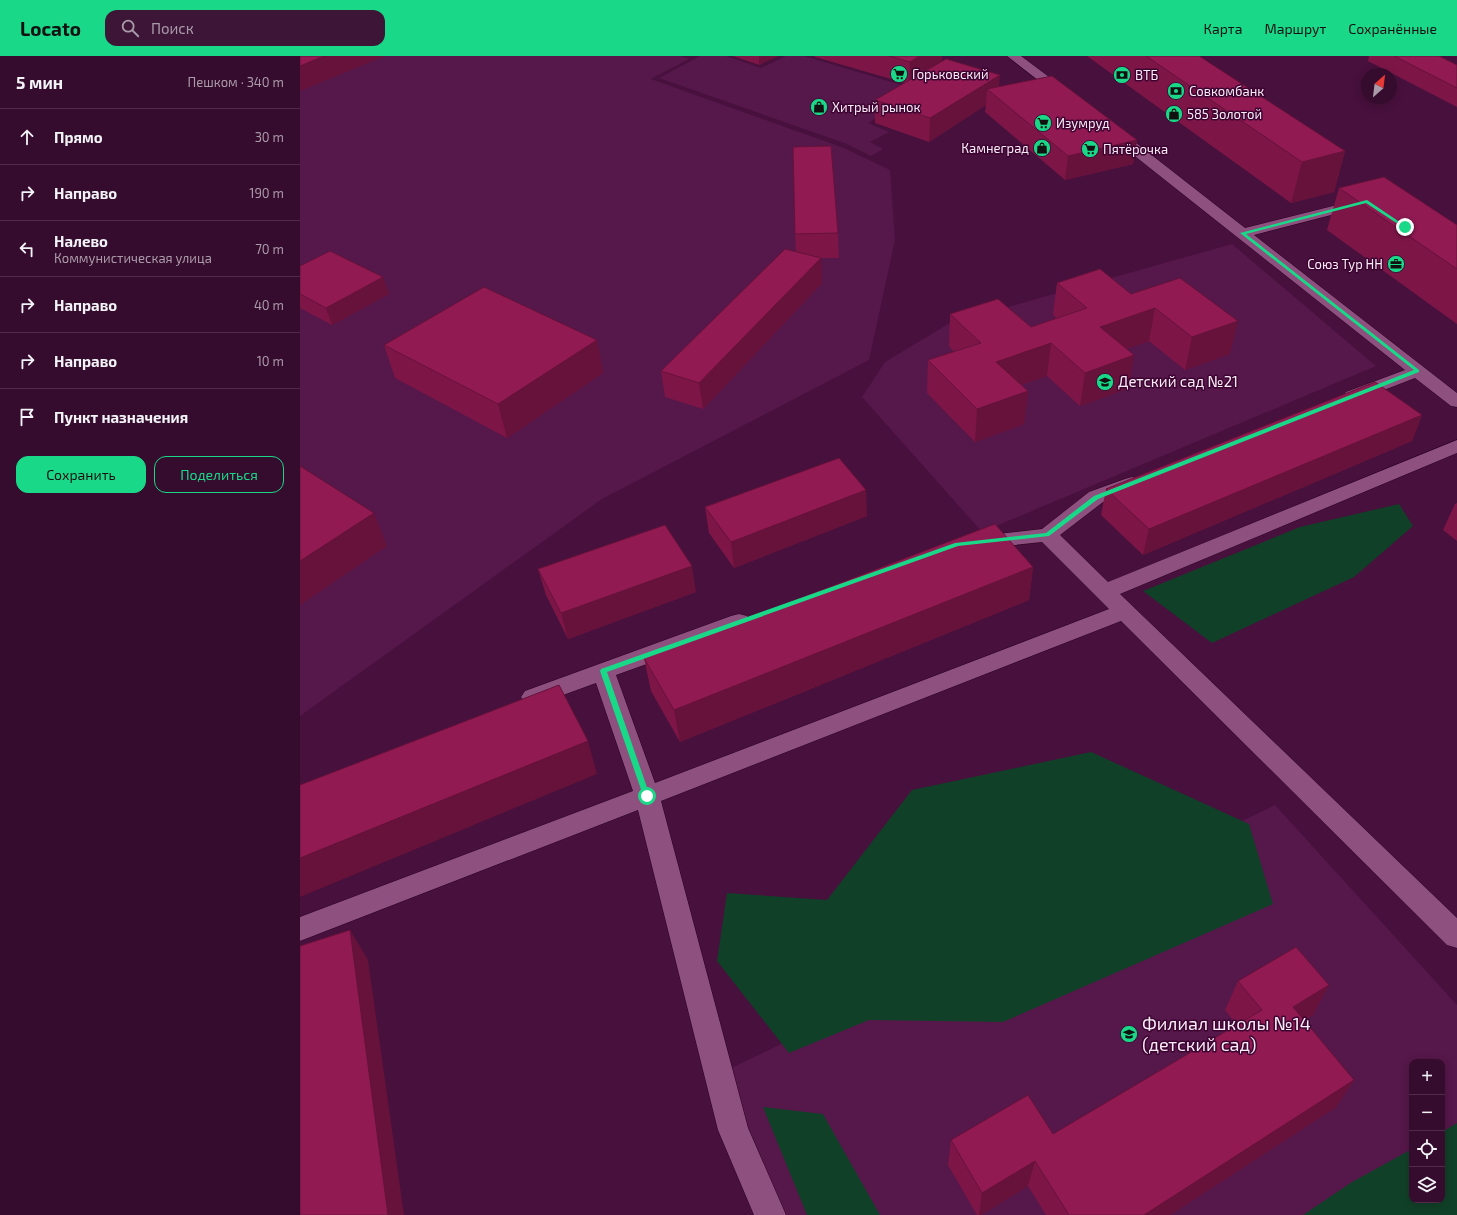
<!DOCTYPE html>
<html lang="ru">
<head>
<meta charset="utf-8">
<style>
	body { margin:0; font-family:"Exo 2",sans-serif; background:#3d1536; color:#f1f3f6 }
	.controls { position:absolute; right:12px; bottom:12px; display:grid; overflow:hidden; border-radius:8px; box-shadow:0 2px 10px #0003 }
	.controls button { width:36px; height:36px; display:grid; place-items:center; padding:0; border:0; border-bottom:1px solid #502c4a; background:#360c2e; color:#f1f3f6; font:20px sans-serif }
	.compass { position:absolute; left:1061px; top:12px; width:36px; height:36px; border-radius:50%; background:#360c2e; box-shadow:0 2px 10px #0003; rotate:28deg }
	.stop { position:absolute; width:12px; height:12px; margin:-9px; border:3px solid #19d988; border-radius:50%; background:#fff }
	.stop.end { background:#19d988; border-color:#fff; box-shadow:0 1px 4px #0008 }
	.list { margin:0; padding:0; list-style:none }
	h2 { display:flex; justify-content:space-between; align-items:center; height:52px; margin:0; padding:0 16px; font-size:17px }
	h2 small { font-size:13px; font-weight:400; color:#aa9baa }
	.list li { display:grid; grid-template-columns:26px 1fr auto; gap:12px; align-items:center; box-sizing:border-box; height:56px; padding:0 16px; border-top:1px solid #502c4a }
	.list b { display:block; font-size:15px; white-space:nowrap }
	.list p { margin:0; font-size:13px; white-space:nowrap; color:#aa9baa }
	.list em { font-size:13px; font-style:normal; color:#aa9baa }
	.actions { display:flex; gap:8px; padding:12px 16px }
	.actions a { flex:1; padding:9px 0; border:1px solid #19d988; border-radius:12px; text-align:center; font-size:14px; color:#19d988 }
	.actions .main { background:#19d988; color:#111 }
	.icon { flex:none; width:22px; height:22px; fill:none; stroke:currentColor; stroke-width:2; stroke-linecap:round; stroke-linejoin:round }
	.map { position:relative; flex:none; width:1157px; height:1159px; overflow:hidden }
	header { display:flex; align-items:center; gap:24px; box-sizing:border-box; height:56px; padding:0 20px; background:#19d988; color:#111 }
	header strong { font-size:19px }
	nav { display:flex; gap:22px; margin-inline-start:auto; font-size:14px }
	.search { width:280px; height:36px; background:#3d1536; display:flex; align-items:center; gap:10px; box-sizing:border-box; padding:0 14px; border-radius:12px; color:#aa9baa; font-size:15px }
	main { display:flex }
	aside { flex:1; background:#360c2e }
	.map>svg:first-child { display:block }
	.built { fill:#56174a }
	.green { fill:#114028 }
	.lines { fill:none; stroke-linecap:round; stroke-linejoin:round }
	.minor-casing { stroke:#280020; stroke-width:1 }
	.minor { fill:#8e507e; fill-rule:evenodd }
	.wall { fill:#7d1647 }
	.shaded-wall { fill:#66123a }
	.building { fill:#911a53; stroke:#66123a }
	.route { fill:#19d988 }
	.labels { text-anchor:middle; stroke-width:3; stroke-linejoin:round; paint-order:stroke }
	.far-poi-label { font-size:13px; fill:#fbedf7; stroke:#3d0432; text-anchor:start }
	.poi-label { font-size:15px; fill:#fbedf7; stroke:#3d0432; text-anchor:start }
	.near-poi-label { font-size:18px; fill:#fbedf7; stroke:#3d0432; text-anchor:start }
</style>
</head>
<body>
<header>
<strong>Locato</strong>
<div class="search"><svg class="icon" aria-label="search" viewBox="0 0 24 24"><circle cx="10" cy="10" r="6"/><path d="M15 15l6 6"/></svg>Поиск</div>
<nav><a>Карта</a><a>Маршрут</a><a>Сохранённые</a></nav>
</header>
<main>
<aside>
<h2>5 мин<small>Пешком · 340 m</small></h2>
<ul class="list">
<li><svg class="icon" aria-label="ahead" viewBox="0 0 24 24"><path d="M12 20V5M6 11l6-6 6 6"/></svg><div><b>Прямо</b></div><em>30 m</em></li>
<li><svg class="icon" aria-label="right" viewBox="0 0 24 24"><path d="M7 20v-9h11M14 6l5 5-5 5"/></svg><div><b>Направо</b></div><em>190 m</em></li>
<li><svg class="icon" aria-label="left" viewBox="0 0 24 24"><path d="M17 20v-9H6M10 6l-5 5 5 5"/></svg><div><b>Налево</b><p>Коммунистическая улица</p></div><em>70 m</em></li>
<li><svg class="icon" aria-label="right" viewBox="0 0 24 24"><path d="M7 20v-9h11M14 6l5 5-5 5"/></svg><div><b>Направо</b></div><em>40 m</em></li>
<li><svg class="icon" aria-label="right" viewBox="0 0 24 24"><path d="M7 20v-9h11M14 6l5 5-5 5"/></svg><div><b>Направо</b></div><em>10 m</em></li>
<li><svg class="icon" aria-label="arrive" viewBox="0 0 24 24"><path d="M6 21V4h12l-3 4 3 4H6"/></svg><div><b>Пункт назначения</b></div></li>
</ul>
<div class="actions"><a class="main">Сохранить</a><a>Поделиться</a></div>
</aside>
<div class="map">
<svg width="1157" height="1159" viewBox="0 0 1157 1159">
	<rect width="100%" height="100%" fill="#48103d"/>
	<!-- built -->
	<path class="built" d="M0,0H381L389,3L351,23L544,92L590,114L595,184L569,304L302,443L0,660Z
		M400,0H426L461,12L486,0H504L622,35L568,67L589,76L570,86L583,93L571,100L547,88L359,22Z
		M932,188L1076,310L682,476L562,341L585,306L648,268Z
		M975,749L1157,949V1100L1142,1110V1006H1112V1130L1068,1159H485L419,1018Z"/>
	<!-- green -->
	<path class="green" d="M1099,448L1113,470L1054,521L912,587L843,535L1000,471Z
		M791,696L949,768L973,848L703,966L569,964L489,997L417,905L427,837L527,844L612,734Z
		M463,1051L523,1058L580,1159H507Z
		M1157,1067V1159H1003L1052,1126L1112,1093V1144H1142V1076Z"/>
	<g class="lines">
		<defs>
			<path id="minor" d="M707,0H721L773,39L771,42H761Z
				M812,71L817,72L945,172L1061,143L1066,144L1068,147L1066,150L954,179L1157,337V351L1151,350L1115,322L1058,344L1052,345L1046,344L1043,340L1046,336L1105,314L807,78L805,75L807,72Z
				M1157,384V397L820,538L1157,862V892L1147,889L821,565L361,745L448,1072L486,1159H454L418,1074L338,754L0,885V861L333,735L296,627L233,650L225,647L221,641L225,635L431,560L439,558L447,560L450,566L447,572L316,619L355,727L809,553L742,486L678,493L671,491L668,486L671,481L742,473L789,436L825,423L832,421L839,423L842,427L839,431L803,446L760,479L808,526Z"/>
		</defs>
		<!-- minor casing -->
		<use href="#minor" class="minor-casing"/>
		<!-- minor -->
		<use href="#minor" class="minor"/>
	</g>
	<!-- wall -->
	<path class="wall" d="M433,0H478L459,9Z
		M515,0H642V5L699,31L837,84L833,108L765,124L685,56L686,49L629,86L575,67V44L605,27L515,1Z
		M787,0H899L1045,95L1034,136L991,147Z
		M1069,0H1139L1157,9V51L1068,5Z
		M1039,132L1157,169V268L1027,174Z
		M538,177L539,202H521L522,227L403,353L365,341L361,315L496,196L495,178Z
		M0,210L89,238L32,269L0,252Z
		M757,227L831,238L930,298L885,314L849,285L826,293L829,332L780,350L747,320L721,329L728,335L724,368L675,386L627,337L628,304L654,296L649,290L650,258L731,271L757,262L753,259Z
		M297,284L303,317L207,382L95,322L84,289Z
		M1122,359L1112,385L843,499L801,459L806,433Z
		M1157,447V485L1143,474L1155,448Z
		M405,451L567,460L434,512L409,477Z
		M733,511L729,544L380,686L351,635L344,602Z
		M238,513L396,536L268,583L246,539Z
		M938,925L1013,959L1004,964L1054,1024L1036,1051L870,1159H746L728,1130L681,1159H677L648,1109L651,1084L753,1078L937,969L925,954Z"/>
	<!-- shaded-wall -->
	<path class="shaded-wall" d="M24,0H85L0,35V10Z
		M459,0H478L459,9Z
		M619,0H642V7L609,28L610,6Z
		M700,19L698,42L687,33L686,49L629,86L630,62Z
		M837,84L833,108L765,124L768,100Z
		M1045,95L1034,136L991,147L1002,106Z
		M521,202L522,227L403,353L399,327Z
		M83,221L89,238L32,269L26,252Z
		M855,252L849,285L795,304L800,271Z
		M938,265L930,298L885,314L892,281Z
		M297,284L303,317L207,382L198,348Z
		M751,287L747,320L693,338L696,306Z
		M834,299L829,332L780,350L785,317Z
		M728,335L724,368L675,386L677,353Z
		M1122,359L1112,385L843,499L849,473Z
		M566,434L567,460L434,512L431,486Z
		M74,457L87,490L0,549V505Z
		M392,510L396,536L268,583L261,557Z
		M733,511L729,544L380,686L374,654Z
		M288,685L297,718L0,841V802Z
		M50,874L68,904L104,1159H88Z
		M1029,929L1013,959L978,980L993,951Z
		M1054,1024L1036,1051L870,1159H844Z
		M735,1105L728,1130L681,1159H679L682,1137Z"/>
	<!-- building -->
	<path class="building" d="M0,0H24L0,10Z
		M589,0H619L610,6Z
		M846,0H899L1045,95L1002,106Z
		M1094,0H1139L1157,9V32Z
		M646,3L700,19L630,62L575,44Z
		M752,20L837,84L768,100L687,33Z
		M531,90L538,177L495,178L493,91Z
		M1084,121L1157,169V213L1039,132Z
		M485,193L521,202L399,327L361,315Z
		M30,195L83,221L26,252L0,238V210Z
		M800,213L831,238L880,222L938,265L892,281L855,252L800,271L834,299L785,317L751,287L696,306L728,335L677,353L628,304L681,287L650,258L698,243L731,271L787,252L757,227Z
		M184,231L297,284L198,348L84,289Z
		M1075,326L1122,359L849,473L806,433Z
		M539,402L566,434L431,486L405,451Z
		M0,410L74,457L0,505Z
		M695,468L733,511L374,654L344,602Z
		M365,469L392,510L261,557L238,513Z
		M259,629L288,685L0,802V729Z
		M50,874L88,1159H0V890Z
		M996,891L1029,929L993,951L1054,1024L844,1159H769L735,1105L682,1137L651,1084L728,1039L753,1078L962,954L938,925Z"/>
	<!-- route -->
	<path class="route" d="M1067,144L1107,171L1104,172L1066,147L946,178L1119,314V316L798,443L749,480L658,490L307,616L350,740L347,743L344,742L300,615L301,613L655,487L746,477L794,440L1114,314L940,177Z"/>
	<!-- icons -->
	<defs>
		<symbol id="supermarket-disc" viewBox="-11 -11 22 22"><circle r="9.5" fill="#19d988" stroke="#3d0432"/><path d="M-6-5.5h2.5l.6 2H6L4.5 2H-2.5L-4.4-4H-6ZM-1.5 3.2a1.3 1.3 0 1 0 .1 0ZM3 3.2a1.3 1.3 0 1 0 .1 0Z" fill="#111"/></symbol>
		<symbol id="bank-disc" viewBox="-11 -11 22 22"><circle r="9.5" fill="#19d988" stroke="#3d0432"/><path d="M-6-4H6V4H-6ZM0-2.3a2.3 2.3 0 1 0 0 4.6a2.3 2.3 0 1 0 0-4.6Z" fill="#111"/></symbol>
		<symbol id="shop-disc" viewBox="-11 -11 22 22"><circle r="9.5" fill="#19d988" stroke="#3d0432"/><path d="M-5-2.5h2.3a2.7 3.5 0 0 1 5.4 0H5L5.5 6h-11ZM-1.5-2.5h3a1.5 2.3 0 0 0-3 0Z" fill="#111"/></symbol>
		<symbol id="office-disc" viewBox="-11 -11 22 22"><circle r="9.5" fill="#19d988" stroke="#3d0432"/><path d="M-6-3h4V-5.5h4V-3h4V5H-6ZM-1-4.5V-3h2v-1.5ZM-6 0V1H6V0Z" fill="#111"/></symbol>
		<symbol id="school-disc" viewBox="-11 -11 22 22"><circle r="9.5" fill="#19d988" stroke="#3d0432"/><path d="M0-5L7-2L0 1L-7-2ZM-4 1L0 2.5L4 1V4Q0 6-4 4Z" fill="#111"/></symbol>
	</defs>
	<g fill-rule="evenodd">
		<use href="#supermarket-disc" x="589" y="8" width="20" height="20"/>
		<use href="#bank-disc" x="812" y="9" width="20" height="20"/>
		<use href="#bank-disc" x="866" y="25" width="20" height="20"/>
		<use href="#shop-disc" x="509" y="41" width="20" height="20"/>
		<use href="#shop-disc" x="864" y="48" width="20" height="20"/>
		<use href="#supermarket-disc" x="733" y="57" width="20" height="20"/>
		<use href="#shop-disc" x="732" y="82" width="20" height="20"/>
		<use href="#supermarket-disc" x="780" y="83" width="20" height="20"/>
		<use href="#office-disc" x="1086" y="198" width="20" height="20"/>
		<use href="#school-disc" x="795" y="316" width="20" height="20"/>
		<use href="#school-disc" x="819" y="968" width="20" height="20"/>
	</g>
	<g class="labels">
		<!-- far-poi labels -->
		<g class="far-poi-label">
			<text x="612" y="23">Горьковский</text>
			<text x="835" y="24">ВТБ</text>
			<text x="889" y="40">Совкомбанк</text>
			<text x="532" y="56">Хитрый рынок</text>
			<text x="887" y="63">585 Золотой</text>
			<text x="756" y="72">Изумруд</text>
			<text x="729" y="97" text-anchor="end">Камнеград</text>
			<text x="803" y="98">Пятёрочка</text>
			<text x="1083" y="213" text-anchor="end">Союз Тур НН</text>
		</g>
		<!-- poi labels -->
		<g class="poi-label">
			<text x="818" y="331">Детский сад №21</text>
		</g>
		<!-- near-poi labels -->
		<g class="near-poi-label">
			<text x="842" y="974">Филиал школы №14<tspan x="842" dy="21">(детский сад)</tspan></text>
		</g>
	</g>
</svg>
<div class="controls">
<button>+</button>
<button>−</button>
<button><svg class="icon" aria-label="locate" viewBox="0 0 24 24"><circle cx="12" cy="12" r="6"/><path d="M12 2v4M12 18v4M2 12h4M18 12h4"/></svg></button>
<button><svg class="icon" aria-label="layers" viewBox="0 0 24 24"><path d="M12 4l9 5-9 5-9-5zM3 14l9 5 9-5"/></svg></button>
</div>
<svg class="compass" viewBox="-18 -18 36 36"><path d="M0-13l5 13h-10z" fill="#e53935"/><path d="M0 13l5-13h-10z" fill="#aa9baa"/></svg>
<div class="stop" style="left:347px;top:740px"></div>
<div class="stop end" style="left:1105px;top:171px"></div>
</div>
</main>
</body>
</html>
